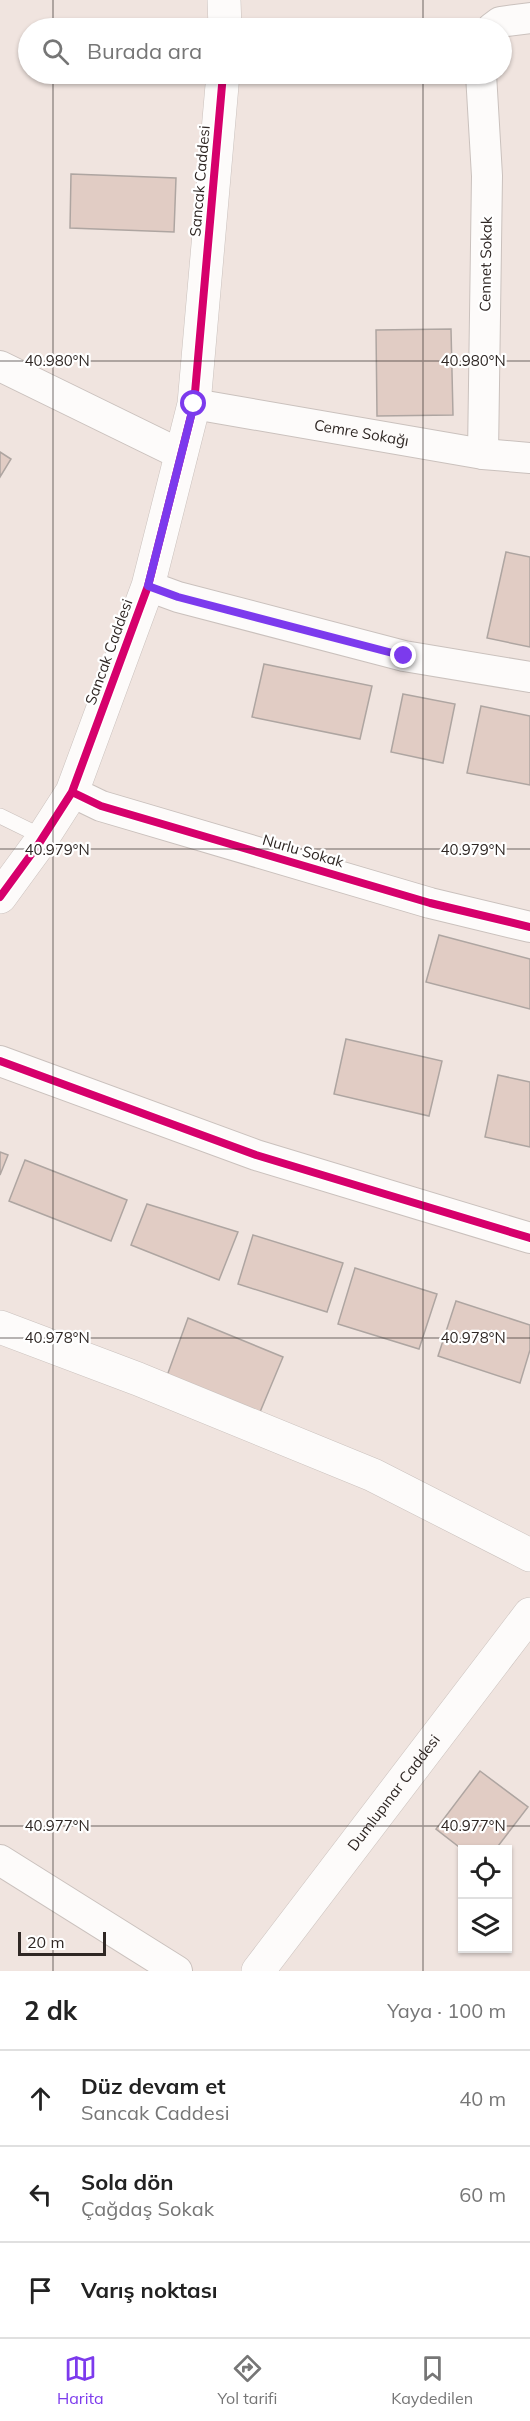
<!DOCTYPE html>
<html lang="tr">
<head>
<meta charset="utf-8">
<style>
	body { margin:0; font-family:Mulish,sans-serif; background:#f6f6f6; color:#222 }
	.controls { position:absolute; right:18px; bottom:18px; display:grid; overflow:hidden; border-radius:0px; box-shadow:0 2px 4px #0004 }
	.controls button { width:54px; height:54px; display:grid; place-items:center; padding:0; border:0; border-bottom:2px solid #e0e0e0; background:#fff; color:#222; font:30px sans-serif }
	.scale { position:absolute; left:18px; bottom:15px; width:88px; box-sizing:border-box; padding-left:6px; border:3px solid #2f2724; border-top:0; font-size:16px; line-height:21px; white-space:nowrap; color:#2f2724; -webkit-text-stroke:4px #fff; paint-order:stroke }
	.stop { position:absolute; width:18px; height:18px; margin:-14px; border:4px solid #7c3aed; border-radius:50%; background:#fff }
	.stop.end { background:#7c3aed; border-color:#fff; box-shadow:0 2px 6px #0008 }
	.list { margin:0; padding:0; list-style:none }
	h2 { display:flex; justify-content:space-between; align-items:center; height:78px; margin:0; padding:0 24px; font-size:26px }
	h2 small { font-size:20px; font-weight:400; color:#767676 }
	.list li { display:grid; grid-template-columns:39px 1fr auto; gap:18px; align-items:center; box-sizing:border-box; height:96px; padding:0 24px; border-top:2px solid #e0e0e0 }
	.list b { display:block; font-size:22px; white-space:nowrap }
	.list p { margin:0; font-size:20px; white-space:nowrap; color:#767676 }
	.list em { font-size:20px; font-style:normal; color:#767676 }
	.icon { flex:none; width:33px; height:33px; fill:none; stroke:currentColor; stroke-width:2; stroke-linecap:round; stroke-linejoin:round }
	.map { position:relative; flex:none; width:530px; height:1971px; overflow:hidden }
	.search { position:absolute; background:#fff; box-shadow:0 2px 4px #0004; left:18px; right:18px; top:18px; height:66px; display:flex; align-items:center; gap:15px; box-sizing:border-box; padding:0 21px; border-radius:33px; color:#767676; font-size:22px }
	.sheet { height:366px; background:#fff }
	nav { display:flex; justify-content:space-around; align-items:center; box-sizing:border-box; height:84px; border-top:2px solid #e0e0e0; background:#fff; font-size:16px; color:#767676 }
	nav a { display:grid; justify-items:center; gap:3px }
	nav .on { color:#7c3aed }
	.map>svg:first-child { display:block }
	.building { fill:#e1ccc4; stroke:#aea5a1; stroke-width:1.5 }
	.lines { fill:none; stroke-linecap:round; stroke-linejoin:round }
	.lane-casing { stroke:#cac1bd; stroke-width:16 }
	.street-casing { stroke:#cac1bd; stroke-width:32 }
	.secondary-casing { stroke:#cac1bd; stroke-width:34 }
	.lane { stroke:#fdfbfa; stroke-width:15 }
	.street { stroke:#fdfbfa; stroke-width:30 }
	.secondary { stroke:#fdfbfa; stroke-width:33 }
	.cycleway-casing { stroke:#fff; stroke-width:11 }
	.cycleway { stroke:#d6006c; stroke-width:8 }
	.route { stroke:#7c3aed; stroke-width:8 }
	.ticks { fill:none; stroke:#2f2724; stroke-width:1.5; stroke-opacity:0.45 }
	.labels { text-anchor:middle; stroke-width:4.5; stroke-linejoin:round; paint-order:stroke }
	.street-label { font-size:15px; fill:#2f2724; stroke:#fff }
	.ticks-label { font-size:15px; text-anchor:middle; fill:#2f2724; stroke:#fff; stroke-width:4.5; stroke-linejoin:round; paint-order:stroke }
</style>
</head>
<body>
<div class="map">
<svg width="530" height="1971" viewBox="0 0 530 1971">
	<rect width="100%" height="100%" fill="#f0e4df"/>
	<!-- building -->
	<path class="building" d="M71,174L176,178L174,232L70,228Z
		M451,329L453,415L377,416L376,330Z
		M0,452L11,459L0,477Z
		M506,552L530,557V647L487,638Z
		M264,664L372,686L360,739L252,717Z
		M403,694L455,704L443,763L391,752Z
		M481,706L530,716V785L467,773Z
		M439,935L530,959V1009L426,982Z
		M346,1039L442,1061L429,1116L334,1094Z
		M498,1075L530,1082V1147L485,1137Z
		M0,1152L8,1155L0,1175Z
		M25,1160L127,1200L111,1241L9,1201Z
		M147,1204L238,1232L219,1280L131,1245Z
		M253,1235L343,1263L327,1312L238,1284Z
		M355,1268L437,1294L419,1349L338,1324Z
		M456,1301L530,1325V1350L520,1383L438,1356Z
		M188,1318L283,1357L255,1424L164,1384Z
		M480,1771L528,1807L495,1850H463L436,1829Z"/>
	<g class="lines">
		<defs>
			<path id="lane" d="M0,816L43,837"/>
			<g id="street">
				<path d="M492,28L500,22L530,18"/>
				<path d="M481,74L487,176L483,454"/>
				<path d="M0,366L182,455"/>
				<path id="s1" d="M194,404L483,454L530,458"/>
				<path d="M148,586L178,597L404,656L530,677"/>
				<path d="M72,792L101,806L430,903L530,927"/>
				<path d="M0,1061L256,1155L530,1238"/>
				<path d="M0,1860L177,1971"/>
			</g>
			<g id="secondary">
				<path d="M224,0L225,28"/>
				<path d="M0,897L38,845L72,792L148,586L194,404L223,74"/>
				<path d="M0,1327L138,1379L373,1475L530,1555"/>
				<path id="s2" d="M258,1971L530,1614"/>
			</g>
		</defs>
		<!-- lane casing -->
		<use href="#lane" class="lane-casing"/>
		<!-- street casing -->
		<use href="#street" class="street-casing"/>
		<!-- secondary casing -->
		<use href="#secondary" class="secondary-casing"/>
		<!-- lane -->
		<use href="#lane" class="lane"/>
		<!-- street -->
		<use href="#street" class="street"/>
		<!-- secondary -->
		<use href="#secondary" class="secondary"/>
		<defs>
			<path id="cycleway" d="M72,792L101,806L430,903L530,927
				M0,897L38,845L72,792L148,586L194,404L223,74
				M0,1061L256,1155L530,1238"/>
		</defs>
		<!-- cycleway casing -->
		<use href="#cycleway" class="cycleway-casing"/>
		<!-- cycleway -->
		<use href="#cycleway" class="cycleway"/>
	</g>
	<g class="lines">
		<!-- route -->
		<path class="route" d="M194,404L148,586L178,597L404,656"/>
	</g>
	<!-- ticks -->
	<path class="ticks" d="M53,0V28M423,0V28M53,74V1971M423,74V1971M0,361H530M0,849H530M0,1338H530M0,1826H530"/>
	<g class="labels">
		<!-- street labels -->
		<g class="street-label">
			<text transform="translate(200 181) rotate(-85)" y="5">Sancak Caddesi</text>
			<text transform="translate(486 264) rotate(-89)" y="5">Cennet Sokak</text>
			<text dy="5" stroke="none"><textPath href="#s1" startOffset="170">Cemre Sokağı</textPath></text>
			<text transform="translate(109 652) rotate(-70)" y="5">Sancak Caddesi</text>
			<text transform="translate(303 851) rotate(16)" y="5">Nurlu Sokak</text>
			<text dy="5" stroke="none"><textPath href="#s2" startOffset="224">Dumlupınar Caddesi</textPath></text>
		</g>
	</g>
	<g class="ticks-label">
		<text x="57" y="366">40.980°N</text>
		<text x="473" y="366">40.980°N</text>
		<text x="57" y="855">40.979°N</text>
		<text x="473" y="855">40.979°N</text>
		<text x="57" y="1343">40.978°N</text>
		<text x="473" y="1343">40.978°N</text>
		<text x="57" y="1831">40.977°N</text>
		<text x="473" y="1831">40.977°N</text>
	</g>
</svg>
<div class="controls">
<button><svg class="icon" aria-label="locate" viewBox="0 0 24 24"><circle cx="12" cy="12" r="6"/><path d="M12 2v4M12 18v4M2 12h4M18 12h4"/></svg></button>
<button><svg class="icon" aria-label="layers" viewBox="0 0 24 24"><path d="M12 4l9 5-9 5-9-5zM3 14l9 5 9-5"/></svg></button>
</div>
<div class="scale">20 m</div>
<div class="stop" style="left:194px;top:404px"></div>
<div class="stop end" style="left:404px;top:656px"></div>
<div class="search"><svg class="icon" aria-label="search" viewBox="0 0 24 24"><circle cx="10" cy="10" r="6"/><path d="M15 15l6 6"/></svg>Burada ara</div>
</div>
<section class="sheet">
<h2>2 dk<small>Yaya · 100 m</small></h2>
<ul class="list">
<li><svg class="icon" aria-label="ahead" viewBox="0 0 24 24"><path d="M12 20V5M6 11l6-6 6 6"/></svg><div><b>Düz devam et</b><p>Sancak Caddesi</p></div><em>40 m</em></li>
<li><svg class="icon" aria-label="left" viewBox="0 0 24 24"><path d="M17 20v-9H6M10 6l-5 5 5 5"/></svg><div><b>Sola dön</b><p>Çağdaş Sokak</p></div><em>60 m</em></li>
<li><svg class="icon" aria-label="arrive" viewBox="0 0 24 24"><path d="M6 21V4h12l-3 4 3 4H6"/></svg><div><b>Varış noktası</b></div></li>
</ul>
</section>
<nav>
<a class="on"><svg class="icon" aria-label="map" viewBox="0 0 24 24"><path d="M3 6l6-2 6 2 6-2v14l-6 2-6-2-6 2zM9 4v14M15 6v14"/></svg>Harita</a>
<a><svg class="icon" aria-label="directions" viewBox="0 0 24 24"><path d="M12 3l9 9-9 9-9-9zM9 14v-3h6M13 9l2 2-2 2"/></svg>Yol tarifi</a>
<a><svg class="icon" aria-label="saved" viewBox="0 0 24 24"><path d="M7 4h10v16l-5-4-5 4z"/></svg>Kaydedilen</a>
</nav>
</body>
</html>
